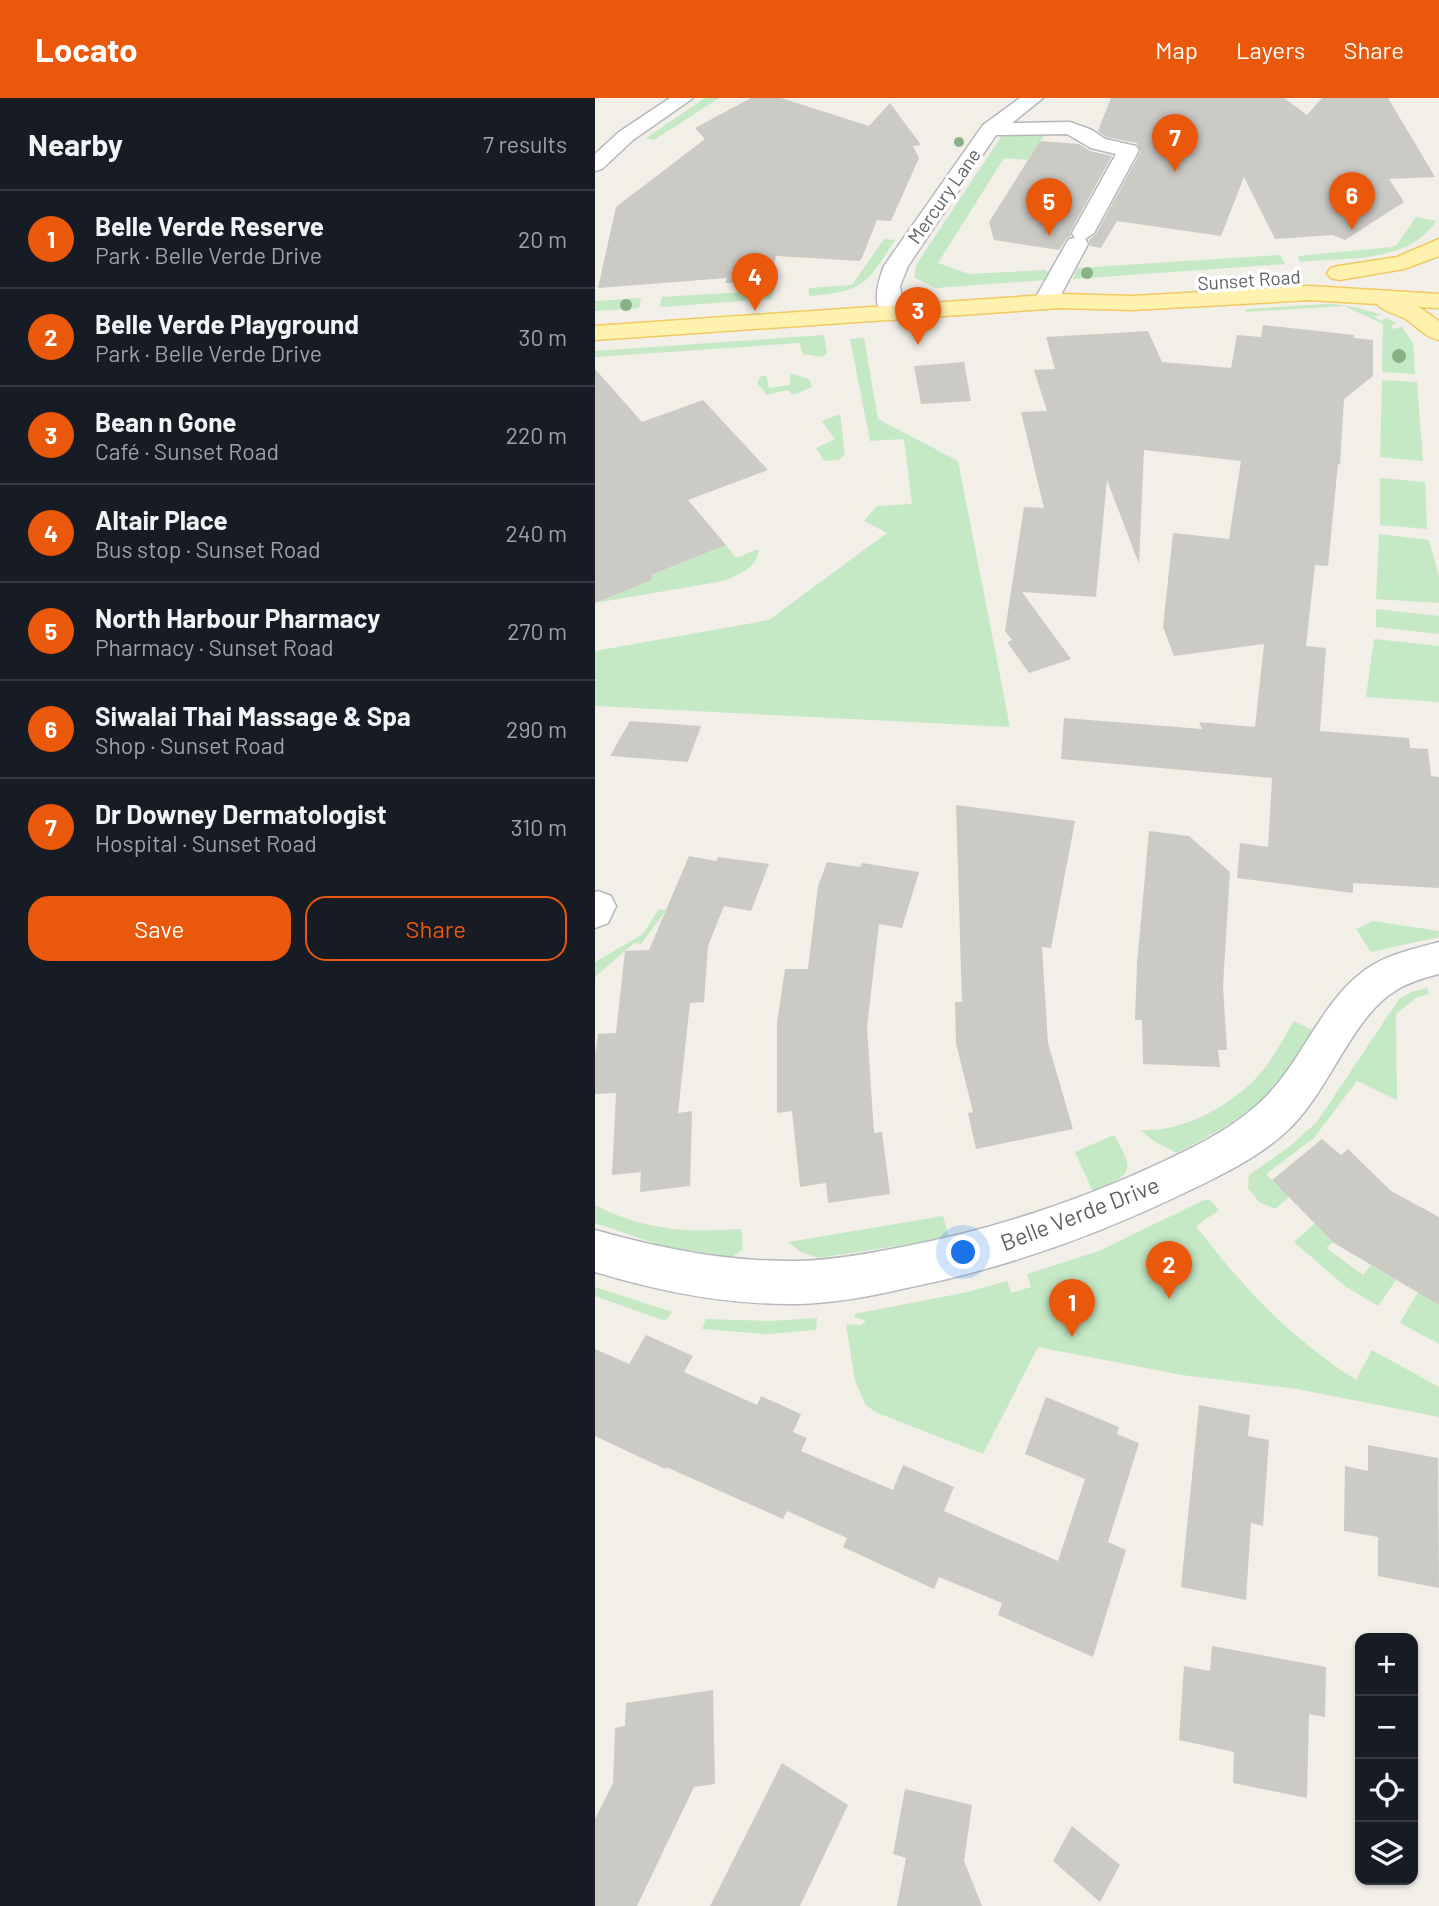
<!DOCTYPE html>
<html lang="en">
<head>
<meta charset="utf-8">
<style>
	body { margin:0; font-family:Barlow,sans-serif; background:#242831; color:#f1f3f6 }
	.controls { position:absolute; right:21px; bottom:21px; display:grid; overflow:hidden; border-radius:14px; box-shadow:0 2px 5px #0004 }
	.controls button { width:63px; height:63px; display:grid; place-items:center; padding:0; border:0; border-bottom:2px solid #363941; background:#171b24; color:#f1f3f6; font:35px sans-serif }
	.you { position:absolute; left:369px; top:1155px; width:24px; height:24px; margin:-18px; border:5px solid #fff; border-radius:50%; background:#1a73e8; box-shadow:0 0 0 10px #1a73e833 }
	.badge { display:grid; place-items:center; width:46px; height:46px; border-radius:50%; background:#ea580c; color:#fff; font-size:23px; font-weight:700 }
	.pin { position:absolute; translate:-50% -58px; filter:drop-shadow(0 2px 4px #0008) }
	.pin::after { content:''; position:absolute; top:37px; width:24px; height:21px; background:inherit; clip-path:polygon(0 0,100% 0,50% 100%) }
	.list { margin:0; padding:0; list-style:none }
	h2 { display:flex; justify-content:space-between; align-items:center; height:91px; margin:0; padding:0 28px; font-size:30px }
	h2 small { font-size:23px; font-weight:400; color:#9ea1a6 }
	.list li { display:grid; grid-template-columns:46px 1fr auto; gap:21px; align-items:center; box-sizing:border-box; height:98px; padding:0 28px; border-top:2px solid #363941 }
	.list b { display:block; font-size:26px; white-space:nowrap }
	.list p { margin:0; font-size:23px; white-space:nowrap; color:#9ea1a6 }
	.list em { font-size:23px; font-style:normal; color:#9ea1a6 }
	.actions { display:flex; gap:14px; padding:21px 28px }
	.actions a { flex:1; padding:16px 0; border:2px solid #ea580c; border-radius:21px; text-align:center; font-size:24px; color:#ea580c }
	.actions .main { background:#ea580c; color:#fff }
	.icon { flex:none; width:38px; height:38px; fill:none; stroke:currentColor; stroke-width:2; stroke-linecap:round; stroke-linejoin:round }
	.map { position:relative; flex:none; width:844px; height:1808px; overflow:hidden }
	header { display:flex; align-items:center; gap:42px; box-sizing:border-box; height:98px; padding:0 35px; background:#ea580c; color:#fff }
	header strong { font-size:33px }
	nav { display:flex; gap:38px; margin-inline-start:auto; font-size:24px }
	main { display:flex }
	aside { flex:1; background:#171b24 }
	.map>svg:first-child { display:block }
	.green { fill:#c5e8c5 }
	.building { fill:#cccac5 }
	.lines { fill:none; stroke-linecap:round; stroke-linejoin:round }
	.minor-casing { stroke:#b5b8bc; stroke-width:3 }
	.major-casing { stroke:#f2c960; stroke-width:3 }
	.minor { fill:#fff; fill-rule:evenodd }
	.major { fill:#fff2af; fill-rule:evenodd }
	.tree { fill:#89b387 }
	.labels { text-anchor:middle; stroke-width:7; stroke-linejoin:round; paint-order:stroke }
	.far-street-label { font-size:19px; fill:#5f6368; stroke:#fff }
	.street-label { font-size:23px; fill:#5f6368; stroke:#fff }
</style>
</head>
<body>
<header>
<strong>Locato</strong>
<nav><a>Map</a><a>Layers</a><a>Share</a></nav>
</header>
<main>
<aside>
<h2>Nearby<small>7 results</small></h2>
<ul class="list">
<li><span class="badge">1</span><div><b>Belle Verde Reserve</b><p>Park · Belle Verde Drive</p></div><em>20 m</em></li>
<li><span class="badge">2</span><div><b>Belle Verde Playground</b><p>Park · Belle Verde Drive</p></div><em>30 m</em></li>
<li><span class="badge">3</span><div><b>Bean n Gone</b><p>Café · Sunset Road</p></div><em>220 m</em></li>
<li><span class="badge">4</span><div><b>Altair Place</b><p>Bus stop · Sunset Road</p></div><em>240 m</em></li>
<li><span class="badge">5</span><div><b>North Harbour Pharmacy</b><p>Pharmacy · Sunset Road</p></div><em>270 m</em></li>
<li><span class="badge">6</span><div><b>Siwalai Thai Massage &amp; Spa</b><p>Shop · Sunset Road</p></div><em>290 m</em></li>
<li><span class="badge">7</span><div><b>Dr Downey Dermatologist</b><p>Hospital · Sunset Road</p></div><em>310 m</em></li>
</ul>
<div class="actions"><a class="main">Save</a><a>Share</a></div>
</aside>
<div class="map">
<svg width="844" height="1808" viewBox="0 0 844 1808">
	<rect width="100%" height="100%" fill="#f1efe8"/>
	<!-- green -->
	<path class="green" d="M110,0H124L59,42L51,40Z
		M459,32L454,38H449L432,62L409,60L343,165L374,176L450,172L455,175L451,182L340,190L319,179L321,167L408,36Z
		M821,119L841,123C813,166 751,159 705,164L703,158L797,149L802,147Z
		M289,141L300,142C270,188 270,193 214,198V190L257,187Z
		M685,157L690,166L478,181L482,170Z
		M179,192L176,201L66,209L65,206L67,199Z
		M46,200L44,210L0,213V203Z
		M732,206C751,206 768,211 787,217L779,218L786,223L792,220L801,225L796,228L798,231L807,229L818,245L820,276L787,274L788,226L749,208L650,214L652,211Z
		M229,237L232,255L227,259L208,256L204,245L0,259V253Z
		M269,240L283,321L363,363L415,629L0,608V553L174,522L292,435L269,423L282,408L317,406L309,341L275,343L255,241Z
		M195,275L214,281L217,289L198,297L193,292L172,297L162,285L165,279L171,277L174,290L195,287Z
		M787,282L822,284L828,363L785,359Z
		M245,316L250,356L244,362L229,363L221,350L240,341L227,323Z
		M785,380L830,384L832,431L785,427Z
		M784,436L834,442L844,478V505L781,501Z
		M131,447L141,460L164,451C163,469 144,477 128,483L0,505L57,482L56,477Z
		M781,511L844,518V536L781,529Z
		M779,541L844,548V604L771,599Z
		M64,811L71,812L46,846L39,845L0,879V864L48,836Z
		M778,823L844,833V839L776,854L761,831Z
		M832,890L834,896L821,900L801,916L802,1002L762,983L719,1040L671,1076L694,1099L680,1111L664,1104L653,1090L654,1077L694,1049L722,1024L804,901L817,894Z
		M699,923L717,932C702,956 688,984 666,1003C641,1024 610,1040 582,1055L557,1042L546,1032C590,1035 643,1004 670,970C681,955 689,939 699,923Z
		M519,1037C542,1077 536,1075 498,1094L480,1054Z
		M609,1102H615L624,1112L601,1128C649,1191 694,1239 761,1282L777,1252L844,1289V1319L702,1291L587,1277L443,1249L388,1356L280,1314L271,1307L260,1283L251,1226L266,1227L271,1223L260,1219L259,1216L373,1194L412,1183L416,1195L436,1189L432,1176L504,1153Z
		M0,1107C47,1132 94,1135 146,1131L148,1151L137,1159L68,1148L0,1125Z
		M348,1118L354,1140L223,1160L206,1154L193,1144Z
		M720,1125L738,1144L731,1150L768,1177L776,1167L801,1182L783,1208L750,1188L699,1144Z
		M0,1189L77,1214L70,1223L0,1198Z
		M823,1194L844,1207V1246L805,1225Z
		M222,1220L221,1232L172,1236L107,1231L111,1221L174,1223Z"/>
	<!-- building -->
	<path class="building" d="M156,0H186L274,28L295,5L326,47L318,48L324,60L296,123L282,122L267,160L264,163L181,158L174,185H130L132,180L3,190L21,109L110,41L100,30Z
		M516,0H689L712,17L727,0H793L840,79L794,81L809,104L750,142L738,137L680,141L649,79L626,138L522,123L506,150L495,148L494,142L501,136L546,53L542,45L511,39L503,33Z
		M445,43L484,46L495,53L517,58L475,134L476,138L472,140L464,152L399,142L394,124Z
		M668,227L759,237V240L778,242V278L749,301L745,367L743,366L733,468L720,467L711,548L731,550L725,633L814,640L815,650L833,651L836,678L844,679V790L758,785V795L642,780L645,745L673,749L677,680L466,661L469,620L607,631L604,624L660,629L669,546L579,558L568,529L578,435L634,441L646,363L549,352L544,466L512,382L501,499L427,494L476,561L434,575L412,544L417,542L410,533L429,409L449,410L426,314L452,313L439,272L460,271L451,239L553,233L567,264L636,270L642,237L666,239Z
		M369,264L376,303L326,306L319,268Z
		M0,271L47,324L108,302L173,372L93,402L131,447L56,477L57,482L0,505Z
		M35,623L106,628L93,664L15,658Z
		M361,707L480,723L456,850L447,849L453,945L478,1031L381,1051L373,1015L378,1014L361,945L360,904H367Z
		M554,733L594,738L635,774L628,888L632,952H623L625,969L548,966L547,922H540L542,866Z
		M94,758L121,763L123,759L174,766L156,813L129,808L113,848L109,904L95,905L83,1015L97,1013L95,1088L45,1094L46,1074L17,1077L21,995L0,996V958L3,936L21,935L30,853L54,852Z
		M232,764L265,769L267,765L324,774L307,830L284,826L272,929L279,1035L287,1034L295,1096L233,1105L231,1085L205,1089L197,1013L182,1015V925L190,871H213L223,788Z
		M727,1041L746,1057L753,1051L796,1093L844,1119V1207L739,1145L677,1082Z
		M51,1237L98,1258L89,1274L162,1307L166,1298L206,1316L198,1334L212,1340L206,1353L298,1392L308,1367L359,1389L349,1413L463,1463L490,1381L430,1356L451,1299L524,1329L522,1336L544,1345L513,1444L531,1452L498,1559L403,1517L407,1505L344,1479L339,1491L248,1449L252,1440L192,1413L188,1421L71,1369L70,1371L0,1338V1251L34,1266Z
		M604,1307L655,1317L653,1338L674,1342L668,1428L656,1425L651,1502L586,1489Z
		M773,1347L843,1360L844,1490L783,1478V1439L749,1433L750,1368L773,1373Z
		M617,1548L731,1569L730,1619L714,1616L712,1700L638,1685L639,1654L584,1642L589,1568L615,1573Z
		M118,1592L120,1686L99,1689L42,1808H0V1721L18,1685L20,1630L30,1628L31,1605Z
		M187,1665L253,1707L205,1808H115Z
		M310,1691L377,1707L369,1763L387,1808H302L311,1760L298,1756Z
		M477,1728L525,1767L505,1804L458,1763Z"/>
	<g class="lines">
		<defs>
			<path id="minor" d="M75,0H98L38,42L7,71L0,73V56L24,34Z
				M425,0H448L417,25L475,24L497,32L510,41L541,48L544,52L499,135L490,141L493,146L462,204L458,209L450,211L442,209L438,204L471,146L474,141L480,140L477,135L521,56L496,50L472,36L401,37L313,168L305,188L309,215L306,220L297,222L288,220C277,204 283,184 289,168L388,27Z
				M3,793L16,798L21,808L13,825L0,830V794Z
				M844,844V876C828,880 814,884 800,893C755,921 734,995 691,1034C661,1061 623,1079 587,1096C498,1139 404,1172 307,1191C273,1199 238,1205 203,1206C133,1207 66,1194 0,1174V1132C67,1151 133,1164 203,1163C238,1162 272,1156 307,1149C396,1132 481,1104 563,1066C597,1050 633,1033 662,1007C706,969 723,906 770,872C792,856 819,851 844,844Z"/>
			<path id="major" d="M844,141V158L809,171L744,182L736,180L732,175L736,170L744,168L802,159Z
				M715,188L844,196V210L824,209L844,223V242C829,239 821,227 809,220C799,215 789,214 782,206L715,202L537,212L465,210L0,242V228L465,196L537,198Z"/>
		</defs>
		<!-- minor casing -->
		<use href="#minor" class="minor-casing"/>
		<!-- major casing -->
		<use href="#major" class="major-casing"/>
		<!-- minor -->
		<use href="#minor" class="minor"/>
		<!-- major -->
		<use href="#major" class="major"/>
	</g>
	<!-- trees -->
	<g class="tree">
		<circle cx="364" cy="44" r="5"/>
		<circle cx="492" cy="175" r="6"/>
		<circle cx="31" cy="207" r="6"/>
		<circle cx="804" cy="258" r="7"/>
	</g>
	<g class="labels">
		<!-- far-street labels -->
		<g class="far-street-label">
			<text transform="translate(349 98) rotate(-55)" y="7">Mercury Lane</text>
			<text transform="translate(654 182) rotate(-4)" y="7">Sunset Road</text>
		</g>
		<!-- street labels -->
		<g class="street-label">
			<text transform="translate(485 1116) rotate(-21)" y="8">Belle Verde Drive</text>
		</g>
	</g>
</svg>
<div class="controls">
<button>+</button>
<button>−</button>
<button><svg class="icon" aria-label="locate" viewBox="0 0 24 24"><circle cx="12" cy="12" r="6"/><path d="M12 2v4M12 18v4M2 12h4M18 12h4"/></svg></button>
<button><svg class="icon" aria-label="layers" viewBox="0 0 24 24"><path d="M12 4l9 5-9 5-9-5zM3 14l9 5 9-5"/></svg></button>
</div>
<div class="you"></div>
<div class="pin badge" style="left:477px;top:1239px">1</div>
<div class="pin badge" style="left:574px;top:1201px">2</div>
<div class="pin badge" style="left:323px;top:247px">3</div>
<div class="pin badge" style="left:160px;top:213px">4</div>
<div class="pin badge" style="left:454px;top:138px">5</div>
<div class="pin badge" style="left:757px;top:132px">6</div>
<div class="pin badge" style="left:580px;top:74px">7</div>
</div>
</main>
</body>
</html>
